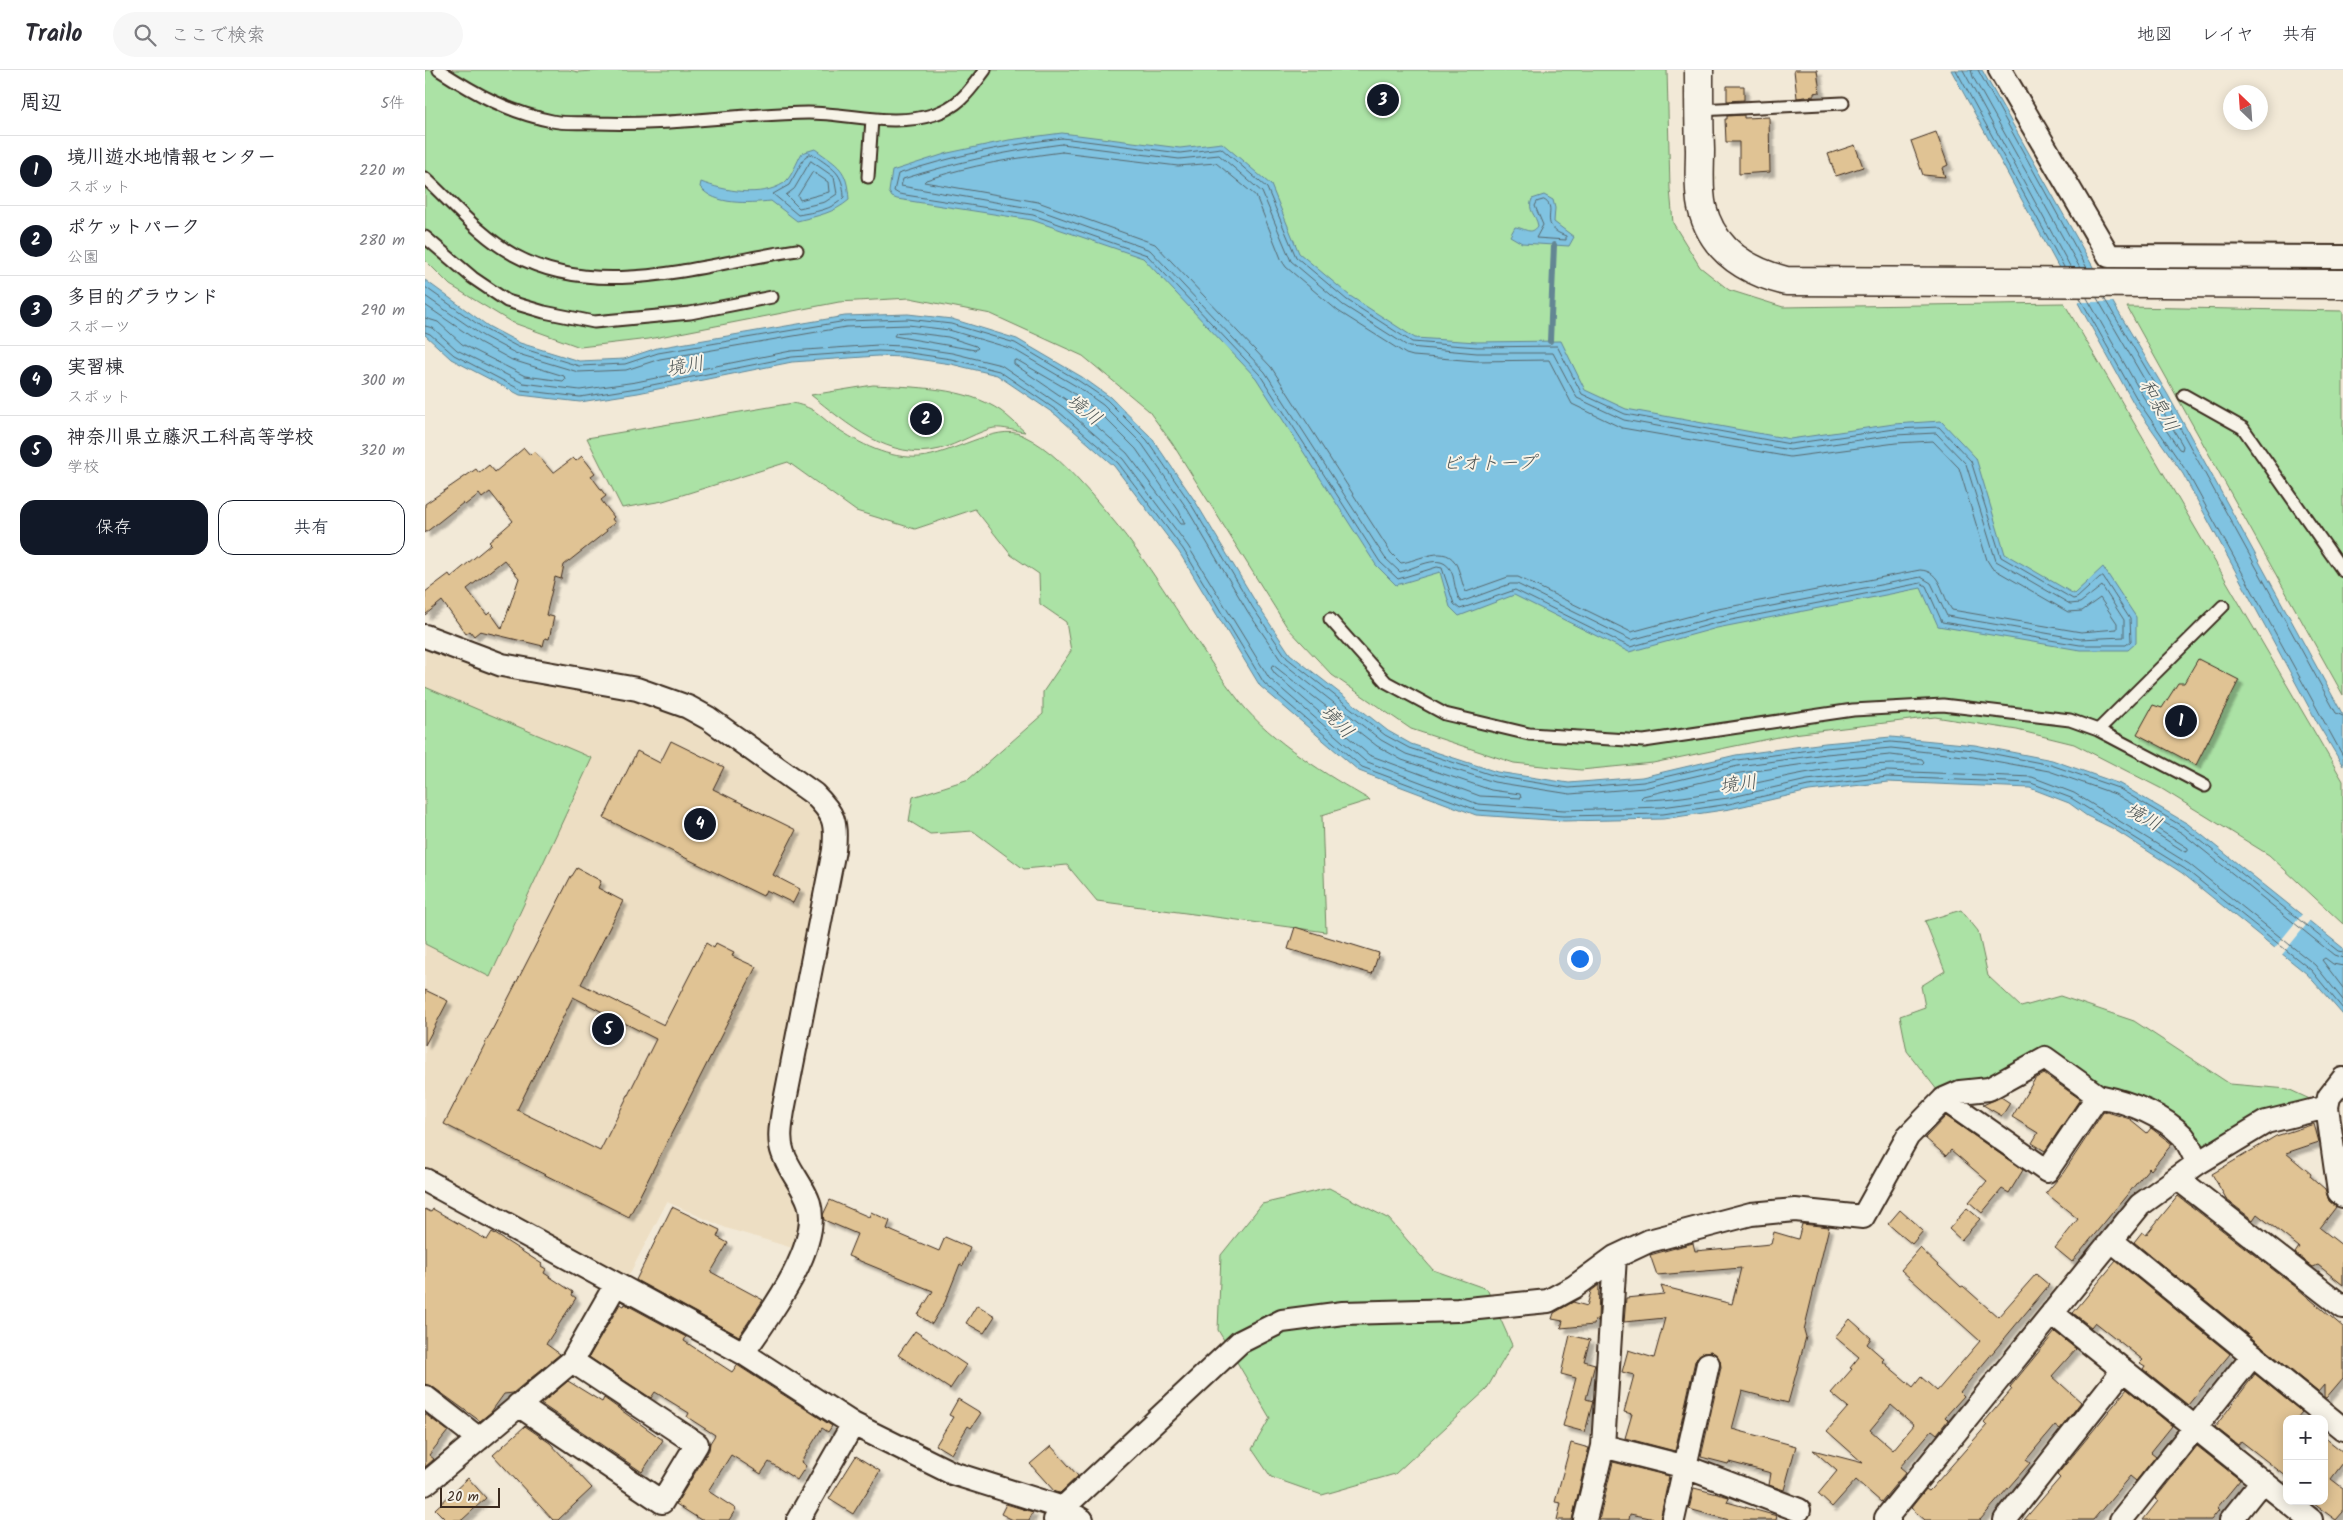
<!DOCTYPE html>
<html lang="ja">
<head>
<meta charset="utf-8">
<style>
	body { margin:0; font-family:Kalam,"Klee One",sans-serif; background:#f7f7f7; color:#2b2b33 }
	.controls { position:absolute; right:15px; bottom:15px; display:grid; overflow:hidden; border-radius:10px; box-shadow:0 2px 12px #0003 }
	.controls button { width:45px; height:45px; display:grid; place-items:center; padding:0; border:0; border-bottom:1px solid #e1e1e2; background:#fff; color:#2b2b33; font:25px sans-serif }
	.compass { position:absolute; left:1798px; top:15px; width:45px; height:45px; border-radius:50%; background:#fff; box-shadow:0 2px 12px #0003; rotate:335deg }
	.scale { position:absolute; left:15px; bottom:12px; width:60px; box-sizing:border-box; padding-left:5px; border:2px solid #3b2a1e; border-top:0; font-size:14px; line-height:18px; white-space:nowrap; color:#3b2a1e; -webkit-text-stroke:4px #f7f3e8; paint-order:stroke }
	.you { position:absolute; left:1154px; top:888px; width:18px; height:18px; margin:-12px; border:4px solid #fff; border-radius:50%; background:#1a73e8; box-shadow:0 0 0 8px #1a73e833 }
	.badge { display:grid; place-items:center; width:32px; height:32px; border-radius:50%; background:#111827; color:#fff; font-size:16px; font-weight:700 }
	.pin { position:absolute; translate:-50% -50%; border:2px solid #fff; box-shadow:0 1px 5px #0006 }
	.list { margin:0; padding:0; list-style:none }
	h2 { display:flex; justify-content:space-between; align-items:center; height:65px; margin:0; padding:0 20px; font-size:21px }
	h2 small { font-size:16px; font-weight:400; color:#7c7c81 }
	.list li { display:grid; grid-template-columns:32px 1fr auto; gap:15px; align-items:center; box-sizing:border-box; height:70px; padding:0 20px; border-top:1px solid #e1e1e2 }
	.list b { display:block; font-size:19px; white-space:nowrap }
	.list p { margin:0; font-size:16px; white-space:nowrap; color:#7c7c81 }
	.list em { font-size:16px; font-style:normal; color:#7c7c81 }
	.actions { display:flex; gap:10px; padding:15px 20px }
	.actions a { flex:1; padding:11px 0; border:1px solid #111827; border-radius:15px; text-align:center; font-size:18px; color:#111827 }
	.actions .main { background:#111827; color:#fff }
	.icon { flex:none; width:28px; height:28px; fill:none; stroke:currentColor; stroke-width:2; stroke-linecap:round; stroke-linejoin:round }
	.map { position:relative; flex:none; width:1918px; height:1450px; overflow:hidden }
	header { display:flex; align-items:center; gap:30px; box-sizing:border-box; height:70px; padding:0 25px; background:#fff; border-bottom:1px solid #e1e1e2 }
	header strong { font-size:24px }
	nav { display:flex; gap:28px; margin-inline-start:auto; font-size:18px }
	.search { width:350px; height:45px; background:#f7f7f7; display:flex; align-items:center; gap:12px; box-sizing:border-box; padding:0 18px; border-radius:28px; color:#7c7c81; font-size:19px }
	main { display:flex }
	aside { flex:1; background:#fff }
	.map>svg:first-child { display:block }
	.built { fill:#eddec3 }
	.green { fill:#abe2a5; stroke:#738662 }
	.water { fill:#80c3e1; stroke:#648693 }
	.pier { fill:#f2e9d7 }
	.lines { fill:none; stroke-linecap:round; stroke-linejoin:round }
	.shore { stroke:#57676c; stroke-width:1 }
	.stream { stroke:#648693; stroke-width:6 }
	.building { fill:#e0c394; stroke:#3b2a1e; fill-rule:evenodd; filter:url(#shadow) }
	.lane-casing { stroke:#3b2a1e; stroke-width:15 }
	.street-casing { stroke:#3b2a1e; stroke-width:26 }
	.secondary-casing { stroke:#3b2a1e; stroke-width:31 }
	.lane { stroke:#f7f3e8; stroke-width:11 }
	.street { stroke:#f7f3e8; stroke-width:22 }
	.secondary { stroke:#f7f3e8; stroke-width:28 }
	.labels { text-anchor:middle; stroke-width:4; stroke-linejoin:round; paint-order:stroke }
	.water-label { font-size:19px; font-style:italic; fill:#505858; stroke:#f7f3e8 }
</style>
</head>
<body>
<header>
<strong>Trailo</strong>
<div class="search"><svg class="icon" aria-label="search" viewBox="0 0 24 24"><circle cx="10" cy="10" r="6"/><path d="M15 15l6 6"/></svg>ここで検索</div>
<nav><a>地図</a><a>レイヤ</a><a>共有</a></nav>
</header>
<main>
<aside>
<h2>周辺<small>5件</small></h2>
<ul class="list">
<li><span class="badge">1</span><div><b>境川遊水地情報センター</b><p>スポット</p></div><em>220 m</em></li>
<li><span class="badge">2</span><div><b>ポケットパーク</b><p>公園</p></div><em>280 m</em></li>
<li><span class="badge">3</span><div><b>多目的グラウンド</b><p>スポーツ</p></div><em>290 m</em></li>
<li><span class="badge">4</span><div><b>実習棟</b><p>スポット</p></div><em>300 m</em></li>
<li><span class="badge">5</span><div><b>神奈川県立藤沢工科高等学校</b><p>学校</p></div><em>320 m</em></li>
</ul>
<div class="actions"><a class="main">保存</a><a>共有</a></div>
</aside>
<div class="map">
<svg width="1918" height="1450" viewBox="0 0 1918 1450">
	<defs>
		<filter id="shadow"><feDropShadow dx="4.5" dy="4.5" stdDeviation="1" flood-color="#0004"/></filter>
	</defs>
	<rect width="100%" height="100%" fill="#f2e9d7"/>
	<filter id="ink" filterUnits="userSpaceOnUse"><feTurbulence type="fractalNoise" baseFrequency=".02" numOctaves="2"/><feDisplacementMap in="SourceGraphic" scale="10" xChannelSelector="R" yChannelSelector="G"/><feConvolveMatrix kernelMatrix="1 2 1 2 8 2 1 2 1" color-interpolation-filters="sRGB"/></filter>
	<g filter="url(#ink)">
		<!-- built -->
		<path class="built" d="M0,575L204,625L236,637L267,652L393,743L400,756V768L352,1033L366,1118L378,1145L374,1180L301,1158L242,1132L203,1207L0,1099Z"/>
		<!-- green -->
		<path class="green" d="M0,0H144L153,2L183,0H1242L1245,119L1248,153L1275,197L1304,220L1358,237L1639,233L1918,711V854L1844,785L1737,719L1649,674L1592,660L1510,647L1368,664L1228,693L1156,700L1089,693L986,659L907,605L862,557L747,373L723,340L658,286L566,244L485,228L414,232L224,269L155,277L86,252L25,215L0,190Z
			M1702,237L1918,241V625Z
			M448,315C488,317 541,317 576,341C584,347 592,355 600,362C590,361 578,357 569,358C556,360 531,375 515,379C465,392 422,354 386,325Z
			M368,333C393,339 391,344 410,357C435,374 463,389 495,387C525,385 572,353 597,365C625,378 646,402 666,424C682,443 698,461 712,481C748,530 777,584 815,632C847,672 902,705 945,730L897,745L901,862L672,831L642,795L599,799L548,761L505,764L484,751L488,727L544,709L618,644V622L646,581L641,552L615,534L614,504L586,485L550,439L490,459L431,441L363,392L238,431L197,438L162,368Z
			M0,617L167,688L65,907L0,874Z
			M1536,840L1553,861L1563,906L1596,937L1635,926L1709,951L1805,1014L1863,1019L1902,1037L1773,1093L1759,1067L1620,988L1519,1029L1482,981L1475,946L1500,937L1496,916L1520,901L1500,851Z
			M904,1118L964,1149L1008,1200L1062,1219L1087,1275L1061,1320L970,1404L897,1425L846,1407L827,1379L845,1348L793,1260L796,1185L837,1134Z"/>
		<!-- water -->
		<path class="water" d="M1526,0H1557L1694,243L1743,325L1918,645V696L1893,654L1758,404L1709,334L1658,242Z
			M637,63L755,78L797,73L846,115L874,183L925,226L990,268L1052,272L1136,271L1160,320L1201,339L1365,369L1469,354L1516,351L1551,388L1580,484L1649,524L1678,497L1711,547V573L1703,580H1655L1513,556L1496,518L1292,558L1204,582L1089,525L1034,546L1025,537L1015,502L971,515L951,495L831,308L718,188L607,150L472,129L467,127L464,122L467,101L523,83L584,70Z
			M390,79C414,97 422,98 424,130C409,143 392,146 372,151L346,131C324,133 290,136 275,117L276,112C300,121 336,128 359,113C367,107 372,91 377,83Z
			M1119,125L1128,130L1130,138L1129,152L1149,167L1144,176L1097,173L1085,166L1090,157C1100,158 1106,166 1113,156C1111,144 1102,141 1107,129Z
			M0,210L63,256L95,273L154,291L199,289L232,278L420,246L483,244L527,249L592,269L657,307L685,327L726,367L770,431L833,536L865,584L963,661L986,674L1072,702L1144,713L1217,707L1311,685L1400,673L1466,667L1550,675L1627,690L1695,714L1763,754L1918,878V945L1882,904L1757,803L1687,758L1662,746L1644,733L1605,718L1463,712L1384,721L1305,739L1238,749L1139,751L1051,745L934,701L835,616L754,482L689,396L631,345L572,305L526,294L478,287L453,286L367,292L213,323L155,332L95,325L26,289L0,265Z"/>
		<!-- pier -->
		<path class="pier" d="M1631,200H1672L1690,232H1649Z
			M1878,843L1886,849L1856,886L1848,880Z"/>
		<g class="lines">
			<!-- shore -->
			<path class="shore" d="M1531,0L1639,197
				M1538,0L1646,198
				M1546,0L1548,7L1655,198
				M1553,0L1662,198
				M637,68L755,83L796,78L842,118L871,187L922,230L987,272L1052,277L1132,276L1157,324L1200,344L1365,374L1470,359L1514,357L1546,391L1576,487L1648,529L1652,528L1675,507H1678L1705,549L1706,571L1701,575H1655L1517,552L1501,516L1496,513L1291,553L1205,577L1090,520L1035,539L1029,534L1017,498L1012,497L973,509L955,492L835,305L722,185L608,145L474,124L469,121L473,104C527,86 581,75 637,68Z
				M637,74L754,89L794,85L837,122L866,191L918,235L984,277L1052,283H1128L1152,328L1199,350L1365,380L1470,365L1511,363L1541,394L1571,491L1645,534L1655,533L1677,516L1699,550V567L1655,569L1522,546L1506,513L1496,507L1290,547L1206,570L1092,514H1085L1036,532C1031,525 1030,515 1028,506C1020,479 994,497 975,502L960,488L840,302L725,180L611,139L476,116L478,109C531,92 583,81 637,74Z
				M637,82L753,96L791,93L831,126L857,191L861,197L913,241L981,284L988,286L1051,291L1124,290L1147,334L1197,358L1365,387L1471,373L1508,371L1534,398L1562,490L1567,498L1643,542L1657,541L1675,528L1692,553V559L1656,562L1527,540C1516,525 1517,501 1495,500L1288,540L1206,562L1093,507H1083L1041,522C1037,515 1036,505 1032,496C1022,472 993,491 976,493L966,483L846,297L730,174L613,132L499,112L501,110C545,95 591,88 637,82Z
				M385,84L389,85C408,99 418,102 419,127C408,140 389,142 373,145L348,124L364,115L380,87Z
				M386,91L409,107L412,124L400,132L374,138L361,125L369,119Z
				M388,102L403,112L404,122L375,130L373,126Z
				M1119,130C1131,136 1120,148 1127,157C1130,162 1136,164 1141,166V170L1111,168L1118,155L1110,136L1112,132Z
				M0,217L61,260L93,277L154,296L200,294L233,283L421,251L483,249L526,254L590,273L654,311L682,330L722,370L766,434L828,538L862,588L960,665L984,678L1070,706L1144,718L1218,712L1312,690L1400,678L1466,672L1549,680L1626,695L1693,718L1760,758L1913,881L1918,882
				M0,226L58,266L90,283L153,302L201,300L235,289L421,257L483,255L524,260L588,279L651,316L678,335L717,374L761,437L823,542L857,592L956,670L981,684L1069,712L1145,724L1219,718L1313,696L1401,684L1466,678L1548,687L1624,701L1690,724L1757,763L1909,885L1918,888
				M1655,228L1713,331L1762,402L1918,686
				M1662,228L1719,328L1754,379L1757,380L1758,376L1672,228
				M1679,228L1738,327L1911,643L1918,646
				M0,235L54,272L87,290L139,306L140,309L138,311L100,306L37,274L13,252L0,248
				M0,256L8,258L32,280L98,313L155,320L211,312L366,281L453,275L479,276L527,283L576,295L638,337L698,389L763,476L844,608L940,691L1053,734L1139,740L1237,737L1303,728L1382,710L1462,701L1607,707L1649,723L1764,794L1890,895L1918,930
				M0,262L5,264L29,285L96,320L155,327L212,318L367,287L453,281L478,282L526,289L574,301L634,342L693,393L758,479L839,613L937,697L1052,740L1138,746L1238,744L1304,734L1383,716L1462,707L1606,713L1646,728L1760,799L1886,900L1918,939
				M483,262L523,267L551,276L553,278L550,280L469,266L471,263Z
				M592,290L647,322L673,341L711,379L754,441L760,454H756L702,383L643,331L589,294V291Z
				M848,595L952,676L977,690L1066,720L1095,724L1096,728L1055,726L944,685L850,604L846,598Z
				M1466,685L1497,689L1499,692L1497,694C1458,693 1418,696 1379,703C1326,713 1273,729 1218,730L1216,728L1218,726L1315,703L1402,691Z
				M1717,751H1720L1763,778V781L1760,782L1718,755Z
				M1918,896L1908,894L1900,888L1897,890L1918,918"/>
			<!-- stream -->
			<path class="stream" d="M1125,271L1129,175"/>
		</g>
		<!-- building -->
		<path class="building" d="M1369,0H1392L1395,22L1389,23V26L1372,28Z
			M1302,16H1319V30L1302,31Z
			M1319,45V48L1344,47L1345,102L1314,104V72H1301L1300,49H1302V46Z
			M1511,62L1523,95L1517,98L1520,107L1498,105L1486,71Z
			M1430,75L1438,97L1411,106L1403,84Z
			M99,378L105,385L109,381L128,403L148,388L151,391L157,386L170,403L166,406L181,426L176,430L189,447L187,449L190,453L181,459L182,461L139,495L136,509L130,507L121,545L129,547L124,569L120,568L118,576L55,561L49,566L45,561L41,564L17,531L0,545V522L24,504L26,507L66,474L64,472L88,451L65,422L57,428L54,424L40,435L38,433L0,463V434L51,399L54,403L64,395L70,402ZM79,490L94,508L77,559L65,542L62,545L42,519Z
			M1773,589L1814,610L1771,695L1712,664L1728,635L1737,638L1753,613H1759Z
			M246,671L299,697L288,719L371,760L348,805L375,819L368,833L341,820L338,826L179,748L212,681L235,693Z
			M152,798L176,811L173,818L198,831L156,914L239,955L281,873L289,878L291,873L309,882L307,886L331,897L204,1147L19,1054L146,806H147ZM148,927L231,969L175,1081L92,1040Z
			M870,857L954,883L947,904L863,879Z
			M0,920L23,931L0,975Z
			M1619,1004L1655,1029L1620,1081L1607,1073L1613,1063L1587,1047L1610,1009Z
			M1576,1027L1585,1033L1577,1046L1558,1035Z
			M1679,1041L1705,1049L1722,1063L1726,1058L1747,1074L1726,1100L1724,1098L1647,1192L1630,1178L1653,1149L1621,1123L1638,1103Z
			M1521,1046L1598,1100L1584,1123L1577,1119L1557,1143L1544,1132L1562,1111L1526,1080L1521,1086L1500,1068Z
			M1889,1054L1894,1072L1861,1083L1886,1104L1885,1106L1900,1119L1904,1131L1911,1137L1895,1158L1918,1176V1215L1893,1195L1888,1197L1870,1183L1874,1177L1832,1144L1828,1150L1802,1130L1787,1104L1851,1066Z
			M1753,1126L1872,1218L1918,1257V1308L1901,1328L1899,1327V1315L1893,1322L1709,1172L1717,1162L1721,1165Z
			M405,1130L444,1147L446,1142L465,1151L462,1159L514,1181L520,1167L545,1178L538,1196L535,1194L520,1232L507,1254L493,1245L508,1221L423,1186L432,1164L399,1150L398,1145Z
			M247,1137L295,1160L292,1167L303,1173L286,1202L338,1230L314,1266L211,1210Z
			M1542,1138L1555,1149L1536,1170L1524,1159Z
			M0,1139L6,1142L8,1139L62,1170L67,1162L117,1194L116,1196L121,1199L119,1203L148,1222L147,1225L151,1228L121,1274L135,1284L88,1323L79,1324L66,1342L55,1351L8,1317L0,1314Z
			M1475,1140L1498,1161L1487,1174L1463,1154Z
			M1377,1154L1404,1157L1379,1260L1381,1267L1363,1333L1317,1321L1307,1359L1371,1376L1359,1420L1344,1415L1346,1403L1304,1392L1303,1394L1276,1387L1296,1297L1295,1290L1286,1281L1279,1282L1270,1291L1250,1381L1200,1368L1207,1344L1199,1342L1209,1305L1197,1302L1203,1280L1229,1288L1240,1248L1199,1252L1201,1228L1239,1224L1236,1216L1307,1234L1316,1198L1232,1205L1225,1185L1268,1173L1270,1181L1346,1174L1349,1162L1373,1169Z
			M1495,1178L1536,1217L1538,1216L1573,1247L1611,1204L1624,1215L1535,1322L1539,1326L1520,1347L1523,1350L1512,1364L1507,1360L1475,1397L1481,1402L1456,1432L1431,1410L1407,1437L1393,1424L1412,1401L1388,1380L1438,1393L1402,1361L1423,1337L1406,1323L1427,1299L1425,1298L1434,1287L1410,1267L1425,1249L1446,1268L1442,1274L1459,1289L1457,1291L1488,1317L1496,1307L1512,1321L1555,1271L1476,1200ZM1466,1335L1489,1355L1468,1380L1445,1360Z
			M1691,1191L1805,1284L1763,1335L1718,1299L1720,1296L1715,1293L1718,1290L1670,1252L1666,1257L1648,1243Z
			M1174,1215L1173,1251L1170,1250L1169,1255L1136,1258L1138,1251L1127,1249L1129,1243L1148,1232L1162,1236L1166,1221Z
			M195,1234L199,1236L200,1234L261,1267L259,1271L307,1302L312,1295L407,1356L403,1362L397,1358L376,1392L381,1396L372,1410L344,1392L336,1404L306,1385L283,1421L311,1439L304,1450H276L251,1434L284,1380L285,1373L290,1365L262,1347L264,1343L230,1322L226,1328L164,1287Z
			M552,1235L570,1246L559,1263L541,1253Z
			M490,1261L541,1295L525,1319L473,1285Z
			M1630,1262L1651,1279L1627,1306L1656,1332L1635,1359L1630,1355L1601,1390L1605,1393L1555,1450H1500L1486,1438L1501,1419L1504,1421L1506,1419L1562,1355L1559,1352L1587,1319L1585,1317Z
			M1145,1265L1165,1270L1159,1291L1170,1294L1161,1329L1168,1331L1160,1362L1138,1356L1151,1308L1136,1304Z
			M1830,1304L1877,1342L1871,1349H1862V1360L1859,1363L1862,1365V1407L1816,1371L1813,1375L1790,1357Z
			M143,1311L177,1332L179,1328L238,1370L217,1402L116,1334Z
			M1702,1319L1747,1356L1726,1382L1731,1386L1711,1411L1705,1406L1668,1450H1599L1635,1408L1632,1405Z
			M533,1329L556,1343L546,1358L543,1356L526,1384L511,1375L528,1347L524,1345Z
			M0,1344L23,1361L4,1385L9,1389L0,1397Z
			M100,1356L125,1373L167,1418L133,1450H128L68,1385Z
			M1899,1367L1918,1382V1393L1906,1409L1918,1418V1442L1911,1450L1885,1431H1899Z
			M1146,1373L1164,1378L1163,1381L1147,1450H1132L1136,1433L1130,1432Z
			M626,1376L653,1406L635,1423L630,1422L605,1394Z
			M1772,1376L1815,1410L1792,1438L1794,1440L1786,1450H1718L1733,1431L1730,1429Z
			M431,1386L455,1401L428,1444L404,1429Z
			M1188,1392L1244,1406L1235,1450L1205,1444L1204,1450H1174Z
			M43,1408L61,1428L37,1450H21L10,1439Z
			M1269,1418L1304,1427L1302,1432L1352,1446L1351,1450H1304L1264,1439Z
			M581,1434L608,1442L604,1450H588L576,1444Z"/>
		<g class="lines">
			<defs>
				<path id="lane" d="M14,0C51,24 83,42 127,51C141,54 158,52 172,53C243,56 313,44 383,43C426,43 468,58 510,44C536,35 544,21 560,0
					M1274,40L1418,33
					M443,107L447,49
					M0,108C28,134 55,166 89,185C175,232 281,193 372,180
					M0,167L48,208L82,231L119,242L169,252L265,243L347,227
					M1759,325L1818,358L1918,501
					M905,549L961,612L1020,644L1104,664L1219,671L1428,640L1518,635L1645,650L1673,660L1780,716
					M1673,660L1798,536"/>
				<path id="street" d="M1575,0L1684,186L1918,187
					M0,566L77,595L212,619L263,637L283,648L389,724C409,744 412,752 409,780L358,1041C356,1054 353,1070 358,1083C364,1101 378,1115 384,1133C397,1177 342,1248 318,1283
					M1519,1029L1535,1022L1564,1019L1620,988L1673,1026
					M1902,1037L1914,1122L1918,1126
					M1752,1108L1918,1237
					M0,1110L318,1283L428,1354L527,1403L638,1438L657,1450
					M1687,1171L1918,1359
					M1627,1243L1862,1431
					M0,1327L54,1369
					M93,1335L237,1432L272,1374L147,1291
					M1178,1376L1261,1397L1374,1440
					M0,1414L147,1291L191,1214
					M1862,1431L1886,1450
					M373,1450L428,1354
					M630,1450L638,1438L815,1272L857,1251L918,1243L1033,1240L1123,1231L1149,1217L1190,1187L1224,1171L1326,1144L1370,1140L1438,1147L1483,1066L1519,1029L1622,1101L1673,1026C1703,1032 1736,1044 1758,1066C1764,1073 1768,1085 1773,1093
					M1160,1450L1178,1376L1190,1187
					M1248,1450L1283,1294
					M1464,1450L1461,1448L1715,1135L1773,1093L1841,1052L1902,1037L1904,1027L1918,1009
					M1580,1450L1698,1300
					M1696,1450L1828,1285
					M1806,1450L1837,1411"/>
				<path id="secondary" d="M1274,0C1274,27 1274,53 1275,80C1275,99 1273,119 1277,137C1287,180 1321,201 1361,211L1918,214"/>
			</defs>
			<!-- lane casing -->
			<use href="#lane" class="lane-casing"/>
			<!-- street casing -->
			<use href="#street" class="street-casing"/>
			<!-- secondary casing -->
			<use href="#secondary" class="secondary-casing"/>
			<!-- lane -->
			<use href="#lane" class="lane"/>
			<!-- street -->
			<use href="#street" class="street"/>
			<!-- secondary -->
			<use href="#secondary" class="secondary"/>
		</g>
	</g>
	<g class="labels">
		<!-- water labels -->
		<g class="water-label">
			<text transform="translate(260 295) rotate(-10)" y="7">境川</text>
			<text transform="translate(1735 335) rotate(60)" y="7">和泉川</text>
			<text transform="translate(660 339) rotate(38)" y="7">境川</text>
			<text x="1064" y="399">ビオトープ</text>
			<text transform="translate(913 651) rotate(46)" y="7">境川</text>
			<text transform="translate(1313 713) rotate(-8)" y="7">境川</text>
			<text transform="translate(1719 746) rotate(29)" y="7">境川</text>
		</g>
	</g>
</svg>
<div class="controls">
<button>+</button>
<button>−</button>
</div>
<svg class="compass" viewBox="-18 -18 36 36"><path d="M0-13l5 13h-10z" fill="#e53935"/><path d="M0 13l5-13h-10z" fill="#7c7c81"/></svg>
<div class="scale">20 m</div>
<div class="you"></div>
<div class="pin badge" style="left:1756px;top:651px">1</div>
<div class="pin badge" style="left:501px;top:349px">2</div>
<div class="pin badge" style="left:958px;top:30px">3</div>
<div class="pin badge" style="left:275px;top:754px">4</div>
<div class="pin badge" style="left:183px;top:959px">5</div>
</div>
</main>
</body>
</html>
